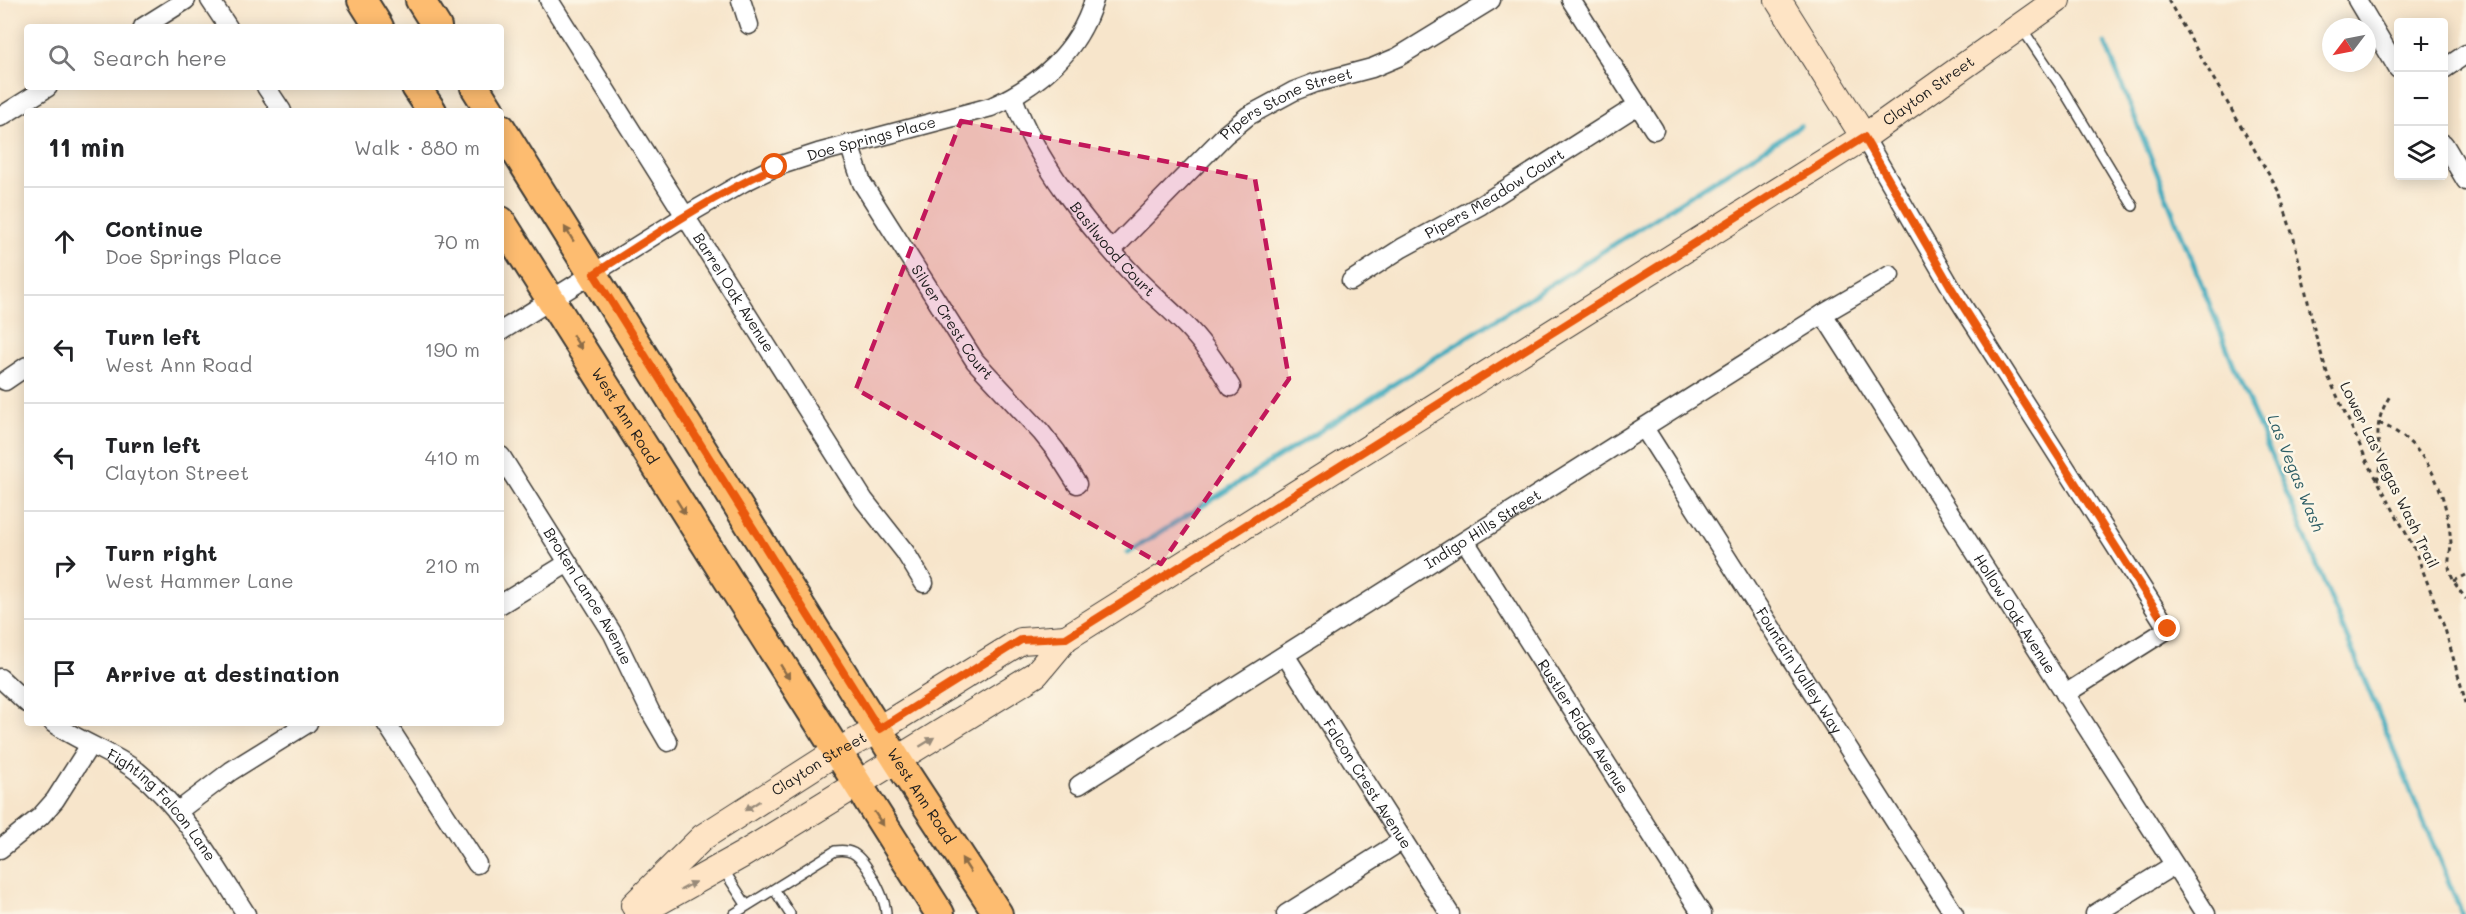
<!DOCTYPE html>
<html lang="en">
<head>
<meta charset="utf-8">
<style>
	body { margin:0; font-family:Mali,sans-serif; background:#f2f2f2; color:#202124 }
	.controls { position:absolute; right:18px; top:18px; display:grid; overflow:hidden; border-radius:6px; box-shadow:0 3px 15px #0003 }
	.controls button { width:54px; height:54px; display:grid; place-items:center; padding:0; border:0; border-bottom:2px solid #e0e0e0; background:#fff; color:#202124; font:30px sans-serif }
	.compass { position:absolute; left:2322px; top:18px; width:54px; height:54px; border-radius:50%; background:#fff; box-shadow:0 3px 15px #0003; rotate:238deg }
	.stop { position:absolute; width:18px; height:18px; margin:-14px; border:4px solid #ea580c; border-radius:50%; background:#fff }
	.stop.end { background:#ea580c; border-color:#fff; box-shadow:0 2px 6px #0008 }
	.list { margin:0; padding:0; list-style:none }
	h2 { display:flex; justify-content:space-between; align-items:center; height:78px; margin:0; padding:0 24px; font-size:26px }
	h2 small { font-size:20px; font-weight:400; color:#757577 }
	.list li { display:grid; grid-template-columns:39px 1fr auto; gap:18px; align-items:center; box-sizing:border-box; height:108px; padding:0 24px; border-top:2px solid #e0e0e0 }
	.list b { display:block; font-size:22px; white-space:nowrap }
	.list p { margin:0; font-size:20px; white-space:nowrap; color:#757577 }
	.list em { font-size:20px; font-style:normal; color:#757577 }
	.icon { flex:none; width:33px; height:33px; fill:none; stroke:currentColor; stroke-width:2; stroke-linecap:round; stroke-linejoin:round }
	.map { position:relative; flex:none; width:2466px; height:914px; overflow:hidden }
	.search { position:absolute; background:#fff; box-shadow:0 3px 15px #0003; left:24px; top:24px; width:480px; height:66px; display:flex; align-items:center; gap:15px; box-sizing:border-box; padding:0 21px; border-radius:6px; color:#757577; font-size:22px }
	.panel { position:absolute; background:#fff; box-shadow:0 3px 15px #0003; left:24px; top:108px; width:480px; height:618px; border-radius:6px }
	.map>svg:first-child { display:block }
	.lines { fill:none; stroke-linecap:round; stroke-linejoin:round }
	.stream { stroke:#3eaabd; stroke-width:5 }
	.lane-casing { stroke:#3d3a36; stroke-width:12 }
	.street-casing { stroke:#3d3a36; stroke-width:21 }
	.secondary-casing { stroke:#3d3a36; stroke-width:28 }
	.primary-casing { stroke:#3d3a36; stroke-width:32 }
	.path { stroke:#3d3a36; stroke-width:3; stroke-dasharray:4.5 4.5; stroke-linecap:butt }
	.lane { stroke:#fff; stroke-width:9 }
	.street { stroke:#fff; stroke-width:18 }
	.secondary { stroke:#fee4c5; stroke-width:26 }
	.primary { stroke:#fdbc6f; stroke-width:28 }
	.oneway { fill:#8c6c46 }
	.oneway2 { fill:#988a79 }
	.route { stroke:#ea580c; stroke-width:8 }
	.marked { fill:#c2185b; fill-opacity:0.2; stroke:#c2185b; stroke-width:4.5; stroke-dasharray:12 8; stroke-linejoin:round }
	.labels { text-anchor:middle; stroke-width:5; stroke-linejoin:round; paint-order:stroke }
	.street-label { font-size:15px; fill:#1c1c1c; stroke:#fcf5e5 }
	.water-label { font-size:16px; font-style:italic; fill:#2b5c64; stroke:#fcf5e5 }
</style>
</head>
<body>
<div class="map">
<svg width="2466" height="914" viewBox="0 0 2466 914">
	<rect width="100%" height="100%" fill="#fcf5e5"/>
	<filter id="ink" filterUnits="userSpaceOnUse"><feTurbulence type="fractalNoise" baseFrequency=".0167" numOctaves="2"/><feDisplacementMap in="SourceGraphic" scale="12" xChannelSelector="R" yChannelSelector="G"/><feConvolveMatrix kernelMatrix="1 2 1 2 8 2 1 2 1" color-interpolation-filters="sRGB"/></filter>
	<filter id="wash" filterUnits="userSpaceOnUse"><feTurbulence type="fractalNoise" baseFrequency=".008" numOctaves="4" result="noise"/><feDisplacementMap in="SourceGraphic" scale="24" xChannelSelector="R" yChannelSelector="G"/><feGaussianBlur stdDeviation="1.35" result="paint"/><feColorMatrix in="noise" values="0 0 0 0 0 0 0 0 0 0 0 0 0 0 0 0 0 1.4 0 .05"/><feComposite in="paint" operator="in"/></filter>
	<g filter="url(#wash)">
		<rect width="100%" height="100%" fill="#f7e5cb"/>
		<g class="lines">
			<!-- stream -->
			<path class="stream" d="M2105,43L2241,383L2462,914
				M1128,553L1800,126"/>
		</g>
	</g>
	<g filter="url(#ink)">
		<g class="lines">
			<defs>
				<path id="lane" d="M2021,27L2062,88L2133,206
					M723,869L747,906
					M774,889L790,914
					M734,914L835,851C841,850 847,850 853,853C867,861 886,899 886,914"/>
				<g id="street">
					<path d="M210,0L228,27"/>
					<path id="s1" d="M549,0L864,500L905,552L924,583"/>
					<path d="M741,0L749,25"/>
					<path d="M1571,0L1654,130"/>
					<path d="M2357,0L2398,69"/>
					<path d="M143,27L186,0"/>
					<path d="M2444,69L2466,54"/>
					<path d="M266,87L282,111"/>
					<path id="s2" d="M1013,97C1036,161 1089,228 1135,277C1153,296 1174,312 1191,331C1207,348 1219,367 1231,387"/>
					<path d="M0,117L48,87"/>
					<path d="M1864,137L1952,289L2168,629L2065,694"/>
					<path id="s3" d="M849,144L862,183L975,361L1041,432L1056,451L1077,484"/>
					<path d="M2444,144L2466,181"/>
					<path id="s4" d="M1112,250L1226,134L1248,116L1294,91L1315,83L1372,68L1398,57L1491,0"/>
					<path id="s5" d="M1351,281L1402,248L1481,205L1638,105"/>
					<path id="s6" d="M1823,314L2206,914"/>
					<path id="s7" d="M501,331L685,216L744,182L775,167L818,153L991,107C1039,85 1078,53 1094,0"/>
					<path d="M5,381L27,366"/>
					<path id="s8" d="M1644,428L1954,914"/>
					<path id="s9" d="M501,456L613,634L650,711L668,742"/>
					<path id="s10" d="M1465,541L1702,914"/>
					<path d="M501,604L568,563"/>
					<path id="s11" d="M1285,655L1450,914"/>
					<path d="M0,678L27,703"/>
					<path id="s12" d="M53,723C79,742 112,752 137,771C184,809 214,864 246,914"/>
					<path d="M386,723L477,864"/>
					<path id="s13" d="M1079,785L1823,314L1890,275"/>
					<path d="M177,812L231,771L308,723"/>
					<path d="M0,849L40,817L55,800L90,745"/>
					<path d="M1286,914L1403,840"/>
					<path d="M2095,914L2174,865"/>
				</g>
				<g id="secondary">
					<path d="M1778,0L1864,137"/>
					<path id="s14" d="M634,905L703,837L836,752L879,729L1021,641L1066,638"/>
					<path id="s15" d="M637,914L742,855L1036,674L1066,638L1864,137L2057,0"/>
				</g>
				<g id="primary">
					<path d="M362,0L379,27"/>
					<path d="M420,0L437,27"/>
					<path d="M416,87L432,111"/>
					<path d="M475,87L490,111"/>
					<path id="s16" d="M501,128L897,760L998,914"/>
					<path id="s17" d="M501,221L940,914"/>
				</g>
			</defs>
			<!-- lane casing -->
			<use href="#lane" class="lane-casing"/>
			<!-- street casing -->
			<use href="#street" class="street-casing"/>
			<!-- secondary casing -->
			<use href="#secondary" class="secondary-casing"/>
			<!-- primary casing -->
			<use href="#primary" class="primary-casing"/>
			<!-- path -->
			<path class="path" d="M2168,0L2279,192L2294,239L2315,333L2328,376L2367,461L2415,550L2445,629L2466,703
				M2379,423C2428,443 2447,493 2451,543C2451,551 2448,559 2449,566C2450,578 2459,590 2466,599
				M2377,480C2385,463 2377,449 2378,432C2378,419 2383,407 2390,396
				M2454,581L2466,575"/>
			<!-- lane -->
			<use href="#lane" class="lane"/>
			<!-- street -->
			<use href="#street" class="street"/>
			<!-- secondary -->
			<use href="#secondary" class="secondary"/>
			<!-- primary -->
			<use href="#primary" class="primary"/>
		</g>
		<!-- one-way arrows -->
		<defs><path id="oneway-solid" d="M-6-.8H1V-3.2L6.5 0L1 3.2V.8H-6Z" transform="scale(1.5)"/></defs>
		<g class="oneway">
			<use href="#oneway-solid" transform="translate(569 234) rotate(-122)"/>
			<use href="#oneway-solid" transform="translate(577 342) rotate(58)"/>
			<use href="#oneway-solid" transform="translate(681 507) rotate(58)"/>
			<use href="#oneway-solid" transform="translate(785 672) rotate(58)"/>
			<use href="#oneway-solid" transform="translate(879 819) rotate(57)"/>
			<use href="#oneway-solid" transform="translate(966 865) rotate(-123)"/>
		</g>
		<g class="oneway2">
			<use href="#oneway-solid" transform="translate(927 742) rotate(-32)"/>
			<use href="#oneway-solid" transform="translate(752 806) rotate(147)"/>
			<use href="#oneway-solid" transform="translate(688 886) rotate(-29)"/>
		</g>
	</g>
	<g class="lines" filter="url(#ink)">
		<!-- route -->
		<path class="route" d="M775,167C711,197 653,236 594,274L879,729L1021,640L1066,638L1864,137L1952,289L2168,629"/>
	</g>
	<!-- marked area -->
	<path class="marked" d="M961,121L1255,179L1289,379L1161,564L856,389Z"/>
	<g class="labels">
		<!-- street labels -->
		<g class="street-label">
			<text dy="5" stroke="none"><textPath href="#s15" startOffset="1534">Clayton Street</textPath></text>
			<text dy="5" stroke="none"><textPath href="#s4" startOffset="231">Pipers Stone Street</textPath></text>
			<text dy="5" stroke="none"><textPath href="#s7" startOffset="420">Doe Springs Place</textPath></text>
			<text dy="5" stroke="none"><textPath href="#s5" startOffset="168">Pipers Meadow Court</textPath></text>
			<text dy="5" stroke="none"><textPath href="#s2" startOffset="183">Basilwood Court</textPath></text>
			<text dy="5" stroke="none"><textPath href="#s1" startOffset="346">Barrel Oak Avenue</textPath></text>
			<text dy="5" stroke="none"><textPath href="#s3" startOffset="207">Silver Crest Court</textPath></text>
			<text dy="5" stroke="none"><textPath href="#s17" startOffset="231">West Ann Road</textPath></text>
			<text transform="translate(2389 475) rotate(64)" y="5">Lower Las Vegas Wash Trail</text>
			<text dy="5" stroke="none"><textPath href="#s13" startOffset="478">Indigo Hills Street</textPath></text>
			<text dy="5" stroke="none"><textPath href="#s9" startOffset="165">Broken Lance Avenue</textPath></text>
			<text dy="5" stroke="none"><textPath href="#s6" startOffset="356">Hollow Oak Avenue</textPath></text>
			<text dy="5" stroke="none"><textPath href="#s8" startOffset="288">Fountain Valley Way</textPath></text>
			<text dy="5" stroke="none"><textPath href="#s10" startOffset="220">Rustler Ridge Avenue</textPath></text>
			<text dy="5" stroke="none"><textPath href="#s14" startOffset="234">Clayton Street</textPath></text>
			<text dy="5" stroke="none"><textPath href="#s11" startOffset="153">Falcon Crest Avenue</textPath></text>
			<text dy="5" stroke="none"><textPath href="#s16" startOffset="789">West Ann Road</textPath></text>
			<text dy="5" stroke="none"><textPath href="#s12" startOffset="138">Fighting Falcon Lane</textPath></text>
		</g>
		<!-- water labels -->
		<g class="water-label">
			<text transform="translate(2296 473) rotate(68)" y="6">Las Vegas Wash</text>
		</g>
	</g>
</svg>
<div class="controls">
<button>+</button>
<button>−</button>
<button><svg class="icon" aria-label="layers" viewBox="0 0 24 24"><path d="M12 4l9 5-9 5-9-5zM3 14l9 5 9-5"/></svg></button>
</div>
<svg class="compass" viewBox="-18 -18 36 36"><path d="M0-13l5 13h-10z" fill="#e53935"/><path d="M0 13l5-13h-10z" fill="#757577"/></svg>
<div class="stop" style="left:775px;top:167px"></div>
<div class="stop end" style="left:2168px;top:629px"></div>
<div class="search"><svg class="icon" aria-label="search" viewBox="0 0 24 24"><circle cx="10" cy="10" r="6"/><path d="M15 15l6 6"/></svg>Search here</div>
<section class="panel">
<h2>11 min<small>Walk · 880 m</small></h2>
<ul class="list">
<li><svg class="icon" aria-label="ahead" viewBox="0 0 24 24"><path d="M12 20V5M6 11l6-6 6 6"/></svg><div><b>Continue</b><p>Doe Springs Place</p></div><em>70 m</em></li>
<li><svg class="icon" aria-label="left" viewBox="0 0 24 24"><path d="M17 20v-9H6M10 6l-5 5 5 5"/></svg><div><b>Turn left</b><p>West Ann Road</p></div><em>190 m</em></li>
<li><svg class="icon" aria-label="left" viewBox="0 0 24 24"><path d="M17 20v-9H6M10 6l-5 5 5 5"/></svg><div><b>Turn left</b><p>Clayton Street</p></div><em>410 m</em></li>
<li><svg class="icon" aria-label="right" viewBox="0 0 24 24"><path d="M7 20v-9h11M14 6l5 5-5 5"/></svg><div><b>Turn right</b><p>West Hammer Lane</p></div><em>210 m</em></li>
<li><svg class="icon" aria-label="arrive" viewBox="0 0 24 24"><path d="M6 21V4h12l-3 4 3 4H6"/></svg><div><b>Arrive at destination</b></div></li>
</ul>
</section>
</div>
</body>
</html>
